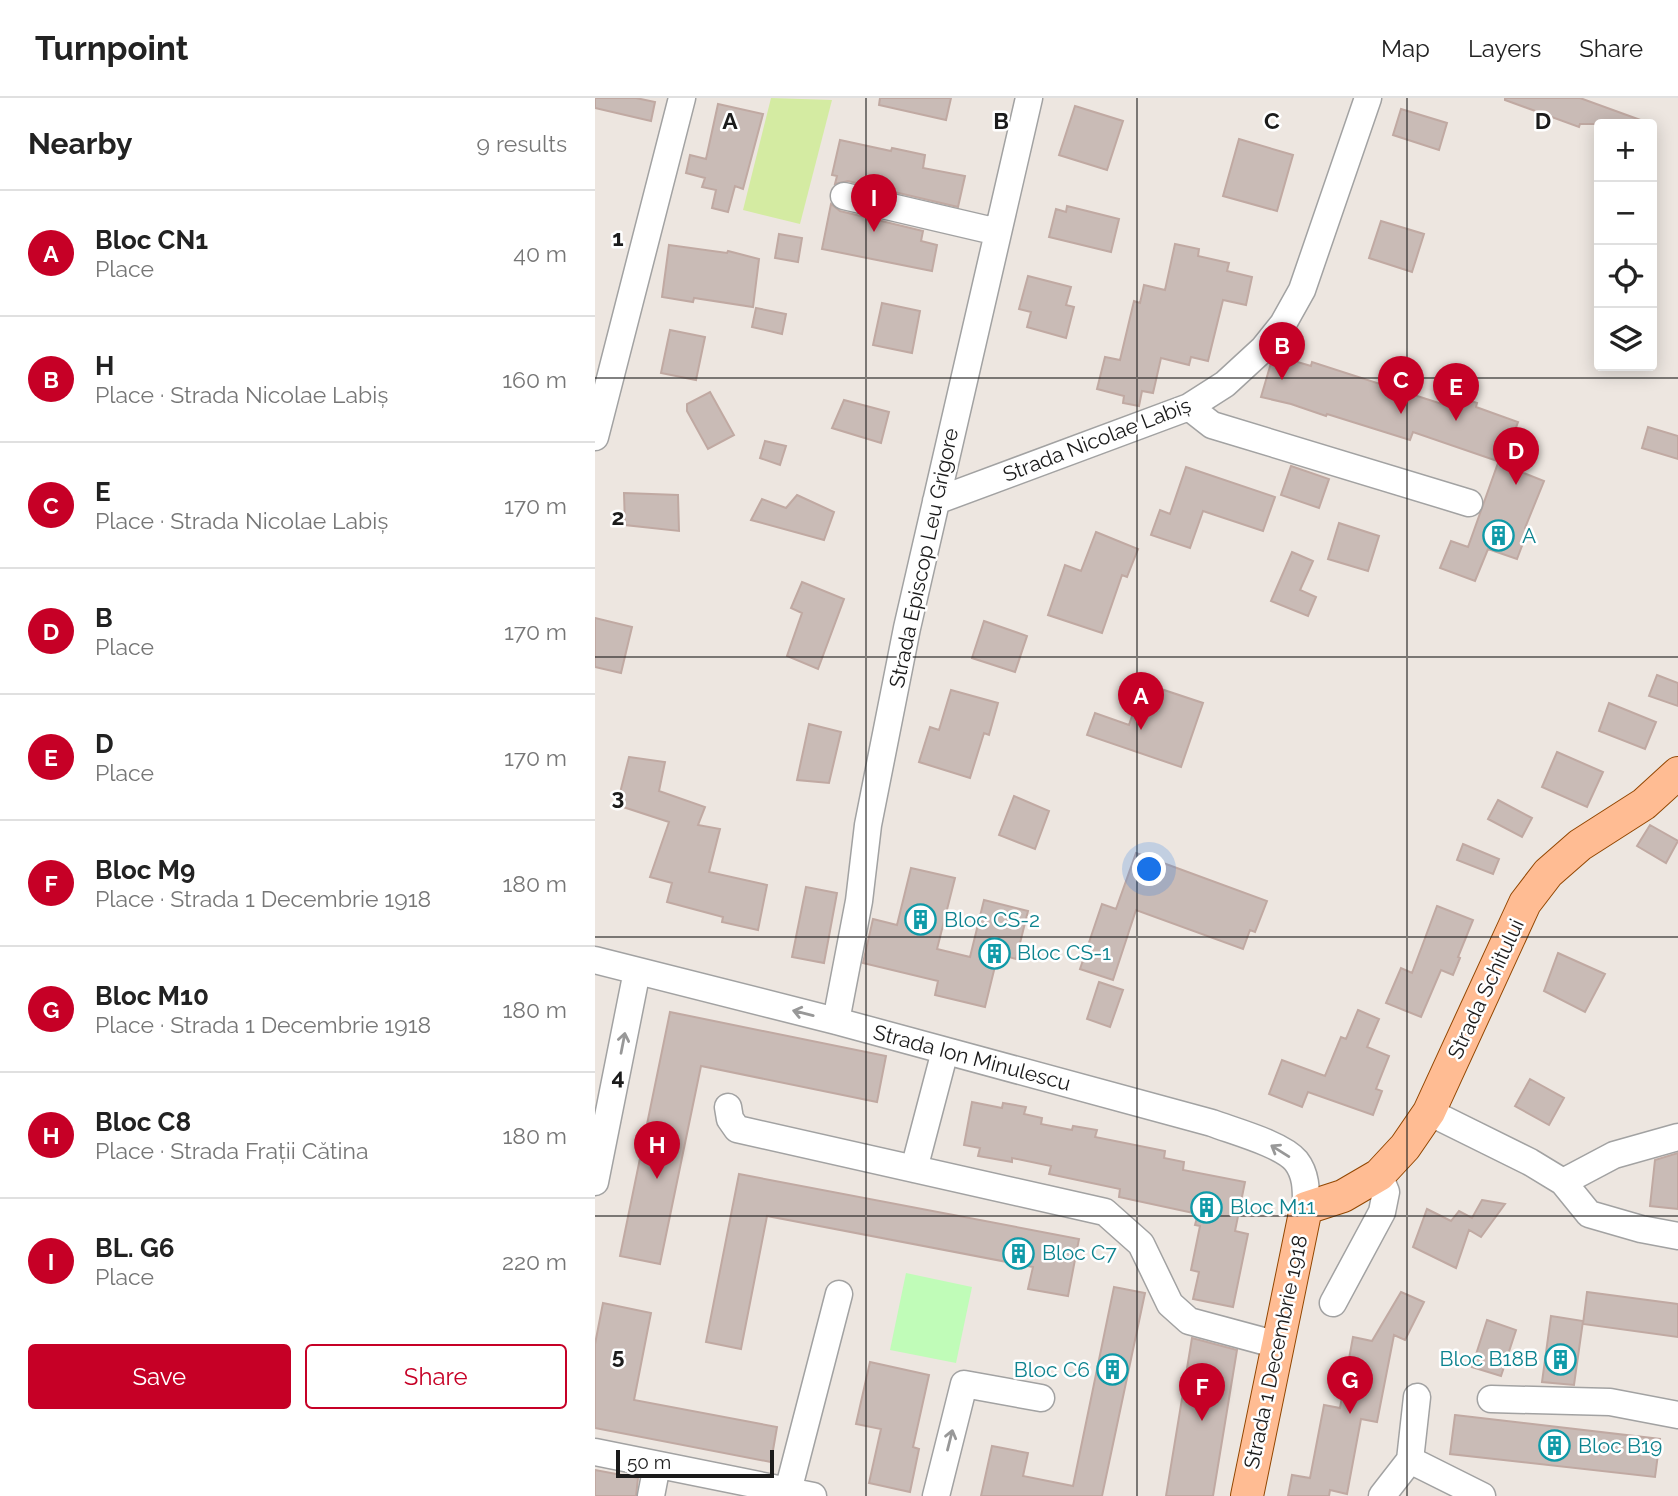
<!DOCTYPE html>
<html lang="en">
<head>
<meta charset="utf-8">
<style>
	body { margin:0; font-family:Raleway,sans-serif; background:#f6f6f6; color:#222 }
	.controls { position:absolute; right:21px; top:21px; display:grid; overflow:hidden; border-radius:7px; box-shadow:0 4px 18px #0003 }
	.controls button { width:63px; height:63px; display:grid; place-items:center; padding:0; border:0; border-bottom:2px solid #e0e0e0; background:#fff; color:#222; font:35px sans-serif }
	.scale { position:absolute; left:21px; bottom:18px; width:158px; box-sizing:border-box; padding-left:7px; border:4px solid #1b1b1b; border-top:0; font-size:19px; line-height:24px; white-space:nowrap; color:#1b1b1b; -webkit-text-stroke:5px #fff; paint-order:stroke }
	.you { position:absolute; left:555px; top:772px; width:24px; height:24px; margin:-18px; border:5px solid #fff; border-radius:50%; background:#1a73e8; box-shadow:0 0 0 10px #1a73e833 }
	.badge { display:grid; place-items:center; width:46px; height:46px; border-radius:50%; background:#c60026; color:#fff; font-size:23px; font-weight:700 }
	.pin { position:absolute; translate:-50% -58px; filter:drop-shadow(0 2px 4px #0008) }
	.pin::after { content:''; position:absolute; top:37px; width:24px; height:21px; background:inherit; clip-path:polygon(0 0,100% 0,50% 100%) }
	.list { margin:0; padding:0; list-style:none }
	h2 { display:flex; justify-content:space-between; align-items:center; height:91px; margin:0; padding:0 28px; font-size:30px }
	h2 small { font-size:23px; font-weight:400; color:#767676 }
	.list li { display:grid; grid-template-columns:46px 1fr auto; gap:21px; align-items:center; box-sizing:border-box; height:126px; padding:0 28px; border-top:2px solid #e0e0e0 }
	.list b { display:block; font-size:26px; white-space:nowrap }
	.list p { margin:0; font-size:23px; white-space:nowrap; color:#767676 }
	.list em { font-size:23px; font-style:normal; color:#767676 }
	.actions { display:flex; gap:14px; padding:21px 28px }
	.actions a { flex:1; padding:16px 0; border:2px solid #c60026; border-radius:7px; text-align:center; font-size:24px; color:#c60026 }
	.actions .main { background:#c60026; color:#fff }
	.icon { flex:none; width:38px; height:38px; fill:none; stroke:currentColor; stroke-width:2; stroke-linecap:round; stroke-linejoin:round }
	.map { position:relative; flex:none; width:1083px; height:1398px; overflow:hidden }
	header { display:flex; align-items:center; gap:42px; box-sizing:border-box; height:98px; padding:0 35px; background:#fff; border-bottom:2px solid #e0e0e0 }
	header strong { font-size:33px }
	nav { display:flex; gap:38px; margin-inline-start:auto; font-size:24px }
	main { display:flex }
	aside { flex:1; background:#fff }
	.map>svg:first-child { display:block }
	.grass { fill:#d4eba2 }
	.park { fill:#c0fcb8 }
	.building { fill:#c9bbb6; stroke:#c0a9a2; stroke-width:2 }
	.lines { fill:none; stroke-linecap:round; stroke-linejoin:round }
	.minor-casing { stroke:#a2a2a2; stroke-width:29 }
	.major-casing { stroke:#924600; stroke-width:34 }
	.minor { stroke:#fff; stroke-width:26 }
	.major { stroke:#ffbc93; stroke-width:32 }
	.oneway { stroke:#989898 }
	.grid { fill:none; stroke:#1b1b1b; stroke-width:2; stroke-opacity:0.55 }
	.labels { text-anchor:middle; stroke-width:5; stroke-linejoin:round; paint-order:stroke }
	.street-label { font-size:21px; fill:#1b1b1b; stroke:#fff }
	.culture-label { font-size:21px; fill:#0d838f; stroke:#fff; text-anchor:start }
	.grid-label { font-size:23px; text-anchor:middle; font-weight:bold; fill:#1b1b1b; stroke:#fff; stroke-width:5; stroke-linejoin:round; paint-order:stroke }
</style>
</head>
<body>
<header>
<strong>Turnpoint</strong>
<nav><a>Map</a><a>Layers</a><a>Share</a></nav>
</header>
<main>
<aside>
<h2>Nearby<small>9 results</small></h2>
<ul class="list">
<li><span class="badge">A</span><div><b>Bloc CN1</b><p>Place</p></div><em>40 m</em></li>
<li><span class="badge">B</span><div><b>H</b><p>Place · Strada Nicolae Labiș</p></div><em>160 m</em></li>
<li><span class="badge">C</span><div><b>E</b><p>Place · Strada Nicolae Labiș</p></div><em>170 m</em></li>
<li><span class="badge">D</span><div><b>B</b><p>Place</p></div><em>170 m</em></li>
<li><span class="badge">E</span><div><b>D</b><p>Place</p></div><em>170 m</em></li>
<li><span class="badge">F</span><div><b>Bloc M9</b><p>Place · Strada 1 Decembrie 1918</p></div><em>180 m</em></li>
<li><span class="badge">G</span><div><b>Bloc M10</b><p>Place · Strada 1 Decembrie 1918</p></div><em>180 m</em></li>
<li><span class="badge">H</span><div><b>Bloc C8</b><p>Place · Strada Frații Cătina</p></div><em>180 m</em></li>
<li><span class="badge">I</span><div><b>BL. G6</b><p>Place</p></div><em>220 m</em></li>
</ul>
<div class="actions"><a class="main">Save</a><a>Share</a></div>
</aside>
<div class="map">
<svg width="1083" height="1398" viewBox="0 0 1083 1398">
	<rect width="100%" height="100%" fill="#ede6e0"/>
	<!-- grass -->
	<path class="grass" d="M176,0L237,2L205,126L148,112Z"/>
	<!-- park -->
	<path class="park" d="M311,1175L377,1189L361,1265L295,1252Z"/>
	<!-- building -->
	<path class="building" d="M0,0H41L60,4L56,23L0,10Z
		M285,0H356L351,22L284,7Z
		M910,0H985L1051,24V26H985L984,29L910,2Z
		M123,6L168,16L148,91L140,88L133,114L117,110L121,92L107,89L110,80L91,75L95,57L111,61Z
		M480,8L528,23L512,72L464,57Z
		M806,11L852,25L844,52L798,37Z
		M644,41L698,57L682,113L628,98Z
		M245,42L296,53L297,50L330,57L328,70L370,78L363,109L253,83L240,86L242,78L237,77Z
		M236,106L245,113L328,133L326,143L342,147L337,173L227,151Z
		M472,108L524,121L516,154L454,139L461,111L471,114Z
		M786,123L829,136L817,174L774,160Z
		M184,136L207,140L203,164L180,160Z
		M580,146L604,151L603,158L634,165L632,173L657,179L651,207L628,202L613,263L596,259L594,267L566,260L558,295L547,293L544,308L528,305L529,298L502,291L510,259L525,262L539,203L545,205L549,187L570,192Z
		M74,147L132,155L133,153L164,161L158,209L99,200L98,204L67,199Z
		M433,178L476,189L471,207L479,209L471,240L432,229L436,214L424,211Z
		M287,205L325,213L317,255L278,247Z
		M161,210L191,216L187,236L157,229Z
		M75,232L110,239L101,282L66,275Z
		M682,258L716,268L717,264L850,307L854,296L882,305L881,309L923,324L908,365L818,334L815,342L732,316L731,318L696,306L666,299L676,265Z
		M115,294L139,337L113,351L92,313V306Z
		M249,302L294,314L286,345L237,330Z
		M1053,329L1083,338V361L1047,350Z
		M170,343L191,348L185,367L165,360Z
		M903,365L949,383L930,430L933,432L922,461L893,451L880,483L845,470L856,443L873,449Z
		M696,368L734,381L724,410L686,397Z
		M591,369L680,399L668,433L608,413L595,450L556,437L565,412L575,416Z
		M29,395L83,397L84,433L30,427Z
		M202,397L239,414L229,442L156,422L167,401L191,410Z
		M744,425L784,438L773,473L733,461Z
		M501,434L543,451L532,479L527,477L507,535L453,517L470,467L486,473Z
		M697,454L718,463L705,492L721,499L713,518L676,503Z
		M207,484L249,501L223,571L192,558L207,515L196,510Z
		M0,520L37,529L26,575L0,569Z
		M389,523L432,538L420,574L377,560Z
		M1062,577L1083,585V608L1054,598Z
		M548,585L608,605L586,669L492,637L500,615L534,627Z
		M356,592L403,605L394,637L389,635L375,680L324,664L335,629L344,632Z
		M1014,605L1061,624L1050,651L1004,633Z
		M214,626L246,634L234,685L202,682Z
		M962,654L1008,674L992,709L947,689Z
		M34,659L70,664L64,693L110,709L103,727L125,731L114,774L172,787L163,832L127,824L128,819L72,804L77,785L55,779L74,724L22,707Z
		M419,698L454,713L440,751L404,737Z
		M903,702L937,720L927,739L893,721Z
		M1055,727L1083,743L1071,765L1042,748Z
		M868,746L904,761L898,776L862,762Z
		M541,755L672,803L660,834L655,832L648,851L541,812L518,882L485,871L507,806L521,811Z
		M316,770L360,780L342,851L375,859L389,802L433,813L421,861L403,856L390,909L340,897L343,883L268,865L278,821L302,827Z
		M211,789L242,795L229,865L197,859Z
		M842,808L878,822L863,859L865,860L858,877L846,872L826,919L791,905L806,870L817,875Z
		M963,855L1010,876L990,914L949,893Z
		M504,884L528,892L515,929L492,921Z
		M763,912L784,921L772,949L794,958L781,991L787,993L778,1017L713,994L707,1009L674,996L687,962L730,978L746,939L751,941Z
		M75,914L291,958L282,1004L106,968L65,1166L25,1158Z
		M935,981L969,1000L954,1027L920,1008Z
		M377,1004L407,1010L408,1005L431,1009L429,1016L447,1020L446,1026L477,1032L478,1028L502,1032L500,1039L570,1053L569,1060L589,1064L588,1072L650,1084L640,1133L653,1136L638,1209L598,1201L604,1174L596,1172L605,1128L600,1127L603,1116L524,1099L525,1091L454,1076L456,1068L417,1060V1064L383,1058L385,1050L369,1047Z
		M1083,1055V1111L1055,1108L1060,1062Z
		M144,1076L484,1141L473,1198L433,1191L438,1169L172,1118L146,1251L111,1244Z
		M887,1102L910,1106L886,1139L874,1132L861,1170L818,1149L832,1111L856,1123L864,1113L877,1120Z
		M519,1189L550,1195L507,1398H386L397,1348L433,1355L428,1378L478,1388Z
		M806,1194L829,1204L810,1242L799,1237L782,1324L766,1321L752,1396L735,1392L734,1398H693L697,1377L715,1380L729,1307L745,1310L758,1239L777,1243Z
		M992,1194L1083,1206V1239L988,1226Z
		M8,1205L56,1215L39,1302L182,1329L176,1364L0,1330V1246Z
		M956,1218L988,1223L979,1287L947,1284Z
		M892,1222L921,1232L906,1278L877,1269Z
		M597,1240L642,1252L618,1398H571Z
		M275,1264L334,1277L318,1349L324,1351L315,1394L274,1385L286,1331L261,1326Z
		M860,1317L1065,1341L1060,1379L855,1356Z
		M0,1372L43,1380L41,1398H0Z"/>
	<g class="lines">
		<defs>
			<path id="minor" d="M249,98L403,134
				M594,309L617,327L874,405
				M0,339L87,0
				M341,403L594,309L630,286L668,251L688,226L707,192L773,0
				M0,862L241,923L617,1025C638,1033 687,1046 701,1063C712,1077 711,1094 711,1110
				M241,923L264,803L273,727L312,530L434,0
				M133,1009L135,1021L142,1031L510,1114L546,1146L575,1206L594,1223L683,1247
				M834,1014L935,1064L968,1084L994,1116L1046,1131L1083,1138
				M319,1071L350,953
				M0,1084L42,873
				M968,1084L1019,1057L1083,1039
				M738,1205L787,1114L791,1094L784,1077
				M822,1299L815,1362L887,1398
				M896,1301L1015,1304L1083,1317
				M0,1354L218,1398
				M193,1393L244,1196
				M56,1398L62,1367
				M341,1398L369,1286L446,1300
				M787,1398L815,1362"/>
			<path id="major" d="M652,1398L711,1110L748,1098L784,1077L810,1049L834,1014L930,805L953,775L985,747L1049,706L1083,675"/>
		</defs>
		<!-- minor casing -->
		<use href="#minor" class="minor-casing"/>
		<!-- major casing -->
		<use href="#major" class="major-casing"/>
		<!-- minor -->
		<use href="#minor" class="minor"/>
		<!-- major -->
		<use href="#major" class="major"/>
	</g>
	<!-- one-way arrows -->
	<defs><path id="oneway-shaft" d="M-6 0H5M1.5-3L5.5 0L1.5 3" fill="none" stroke-width="1.6" stroke-linecap="round" stroke-linejoin="round" transform="scale(1.75)"/></defs>
	<g class="oneway">
		<use href="#oneway-shaft" transform="translate(208 915) rotate(-166)"/>
		<use href="#oneway-shaft" transform="translate(28 945) rotate(-79)"/>
		<use href="#oneway-shaft" transform="translate(685 1053) rotate(-148)"/>
		<use href="#oneway-shaft" transform="translate(355 1342) rotate(-76)"/>
	</g>
	<!-- grid -->
	<path class="grid" d="M271,0V1398M542,0V1398M812,0V1398M0,280H1083M0,559H1083M0,839H1083M0,1118H1083"/>
	<!-- icons -->
	<defs>
		<symbol id="building-ring" viewBox="-11 -11 22 22"><circle r="9.5" fill="#fff" stroke="#0f9aa8" stroke-width="1.5"/><path d="M-4-6H4V6H1V3H-1V6H-4ZM-2.5-4.3h1.7v1.8h-1.7ZM.8-4.3h1.7v1.8H.8ZM-2.5-1h1.7V.8h-1.7ZM.8-1h1.7V.8H.8Z" fill="#0f9aa8"/></symbol>
	</defs>
	<g fill-rule="evenodd">
		<use href="#building-ring" x="886" y="420" width="35" height="35"/>
		<use href="#building-ring" x="308" y="804" width="35" height="35"/>
		<use href="#building-ring" x="382" y="838" width="35" height="35"/>
		<use href="#building-ring" x="594" y="1092" width="35" height="35"/>
		<use href="#building-ring" x="406" y="1138" width="35" height="35"/>
		<use href="#building-ring" x="948" y="1244" width="35" height="35"/>
		<use href="#building-ring" x="500" y="1254" width="35" height="35"/>
		<use href="#building-ring" x="942" y="1330" width="35" height="35"/>
	</g>
	<g class="labels">
		<!-- street labels -->
		<g class="street-label">
			<text transform="translate(502 342) rotate(-21)" y="7">Strada Nicolae Labiș</text>
			<text transform="translate(329 460) rotate(-78)" y="7">Strada Episcop Leu Grigore</text>
			<text transform="translate(891 891) rotate(-65)" y="7">Strada Schitului</text>
			<text transform="translate(377 960) rotate(15)" y="7">Strada Ion Minulescu</text>
			<text transform="translate(681 1254) rotate(-78)" y="7">Strada 1 Decembrie 1918</text>
		</g>
		<!-- culture labels -->
		<g class="culture-label">
			<text x="927" y="445">A</text>
			<text x="349" y="829">Bloc CS-2</text>
			<text x="422" y="862">Bloc CS-1</text>
			<text x="635" y="1116">Bloc M11</text>
			<text x="447" y="1162">Bloc C7</text>
			<text x="943" y="1268" text-anchor="end">Bloc B18B</text>
			<text x="495" y="1279" text-anchor="end">Bloc C6</text>
			<text x="983" y="1355">Bloc B19</text>
		</g>
	</g>
	<g class="grid-label">
		<text x="135" y="31">A</text>
		<text x="406" y="31">B</text>
		<text x="677" y="31">C</text>
		<text x="948" y="31">D</text>
		<text x="23" y="148">1</text>
		<text x="23" y="427">2</text>
		<text x="23" y="707">3</text>
		<text x="23" y="987">4</text>
		<text x="23" y="1266">5</text>
	</g>
</svg>
<div class="controls">
<button>+</button>
<button>−</button>
<button><svg class="icon" aria-label="locate" viewBox="0 0 24 24"><circle cx="12" cy="12" r="6"/><path d="M12 2v4M12 18v4M2 12h4M18 12h4"/></svg></button>
<button><svg class="icon" aria-label="layers" viewBox="0 0 24 24"><path d="M12 4l9 5-9 5-9-5zM3 14l9 5 9-5"/></svg></button>
</div>
<div class="scale">50 m</div>
<div class="you"></div>
<div class="pin badge" style="left:546px;top:632px">A</div>
<div class="pin badge" style="left:687px;top:282px">B</div>
<div class="pin badge" style="left:806px;top:316px">C</div>
<div class="pin badge" style="left:921px;top:387px">D</div>
<div class="pin badge" style="left:861px;top:323px">E</div>
<div class="pin badge" style="left:607px;top:1323px">F</div>
<div class="pin badge" style="left:755px;top:1316px">G</div>
<div class="pin badge" style="left:62px;top:1081px">H</div>
<div class="pin badge" style="left:279px;top:134px">I</div>
</div>
</main>
</body>
</html>
